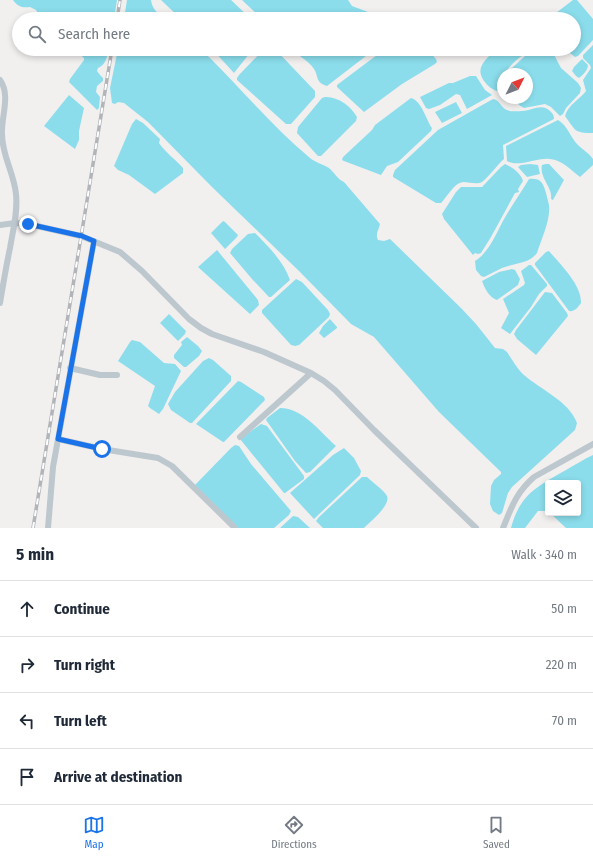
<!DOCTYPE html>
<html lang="en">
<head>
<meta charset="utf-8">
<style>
	body { margin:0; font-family:"Fira Sans Condensed",sans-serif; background:#f6f6f7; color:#1f2937 }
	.controls { position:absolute; right:12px; bottom:12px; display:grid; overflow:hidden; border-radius:4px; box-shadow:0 2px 6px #0003 }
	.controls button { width:36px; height:36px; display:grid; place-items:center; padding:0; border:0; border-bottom:1px solid #e0e1e3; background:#fff; color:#1f2937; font:20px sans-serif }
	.compass { position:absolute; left:497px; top:68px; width:36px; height:36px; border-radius:50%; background:#fff; box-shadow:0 2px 6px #0003; rotate:48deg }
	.stop { position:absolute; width:12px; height:12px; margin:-9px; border:3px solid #1a73e8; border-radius:50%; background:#fff }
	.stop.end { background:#1a73e8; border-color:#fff; box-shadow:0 1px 4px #0008 }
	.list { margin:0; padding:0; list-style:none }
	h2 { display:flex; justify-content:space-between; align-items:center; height:52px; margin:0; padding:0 16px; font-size:17px }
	h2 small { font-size:13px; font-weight:400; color:#747a83 }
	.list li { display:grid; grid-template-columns:26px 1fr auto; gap:12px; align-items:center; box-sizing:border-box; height:56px; padding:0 16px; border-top:1px solid #e0e1e3 }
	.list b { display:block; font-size:15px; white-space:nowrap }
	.list em { font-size:13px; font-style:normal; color:#747a83 }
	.icon { flex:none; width:22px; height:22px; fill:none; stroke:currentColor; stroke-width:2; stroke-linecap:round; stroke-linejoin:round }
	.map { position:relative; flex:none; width:593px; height:528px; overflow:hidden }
	.search { position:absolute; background:#fff; box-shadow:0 2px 6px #0003; left:12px; right:12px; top:12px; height:44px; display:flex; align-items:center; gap:10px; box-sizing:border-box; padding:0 14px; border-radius:22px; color:#747a83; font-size:15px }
	.sheet { height:276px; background:#fff }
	nav { display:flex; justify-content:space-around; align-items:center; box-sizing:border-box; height:56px; border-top:1px solid #e0e1e3; background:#fff; font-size:11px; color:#747a83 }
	nav a { display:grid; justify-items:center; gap:2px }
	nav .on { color:#1a73e8 }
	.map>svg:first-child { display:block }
	.water { fill:#8bddec }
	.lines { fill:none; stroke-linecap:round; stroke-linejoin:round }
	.minor { stroke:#bdc7ce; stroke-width:6 }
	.rail-casing { stroke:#b1b5b9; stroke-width:3.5 }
	.rail { stroke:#fff; stroke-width:2; stroke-dasharray:6; stroke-linecap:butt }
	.route { stroke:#1a73e8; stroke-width:5 }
</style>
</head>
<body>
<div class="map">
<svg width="593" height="528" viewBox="0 0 593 528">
	<rect width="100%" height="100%" fill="#f2efef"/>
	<!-- water -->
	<path class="water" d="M13,0H117L114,19H41L36,10L30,7C23,8 18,7 13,0Z
		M127,0H151C152,9 158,13 164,19H124Z
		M161,0H231L251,19H181Z
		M242,0H348L352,6L368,12L380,19H262Z
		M573,0H577L593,19V40L578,56L575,57L565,49H574V19H548Z
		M593,45V133C574,133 576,131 565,116C568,105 580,99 586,91L583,80L591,68L590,65L583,58V55Z
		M74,49H109C107,56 106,65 98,68L97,71L100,75L103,78V81L97,86L96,92L100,97L99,108L97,110L69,82L70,79L84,60V58Z
		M118,49H200L210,58C243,91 274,128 310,158C316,163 323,164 329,168C335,173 337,179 344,182L380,224C379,230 375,233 378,240L384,241L390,239L461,308L476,324L495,348L503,349L507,352C512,359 517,369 524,375C541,390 569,401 577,423L575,430L512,487L508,493L502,513L499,515L493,511L490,504L491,486L494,480L501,474V472L439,412L374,337L351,324L299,271L212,187L148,122L124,103L118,102L115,104L112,103L110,88Z
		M212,49H253L234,73Z
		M264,49H275L315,91V97L291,124H286L237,80V78L239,75Z
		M291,49H375L327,86C315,82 319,77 314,69C308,60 298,56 291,49Z
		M385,49H427L436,59L437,62L435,64L402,84L364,112L337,87V85Z
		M496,49H532C522,56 510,63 505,74H503V88L497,91C491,89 488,86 484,81C474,67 487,59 496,49Z
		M537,49H551L561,68L578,83L581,88L580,93L566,108L563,114L560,116L551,107L545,104L524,108L519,105L515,98H527V74H508L510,70L526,55Z
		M582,59L588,65C588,70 583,75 579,78L576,76L572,71L574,67Z
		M470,76H476L485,90L492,95L467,109L460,95L456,94L440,105L429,109L426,108L420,97L449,83H453Z
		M69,95L84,108L79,131V140L75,149L44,126Z
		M325,97C337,96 351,106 357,117L356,121L321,156H318L297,133L298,127L322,98Z
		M411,98C422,101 426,120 432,128L431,131L398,162L387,166L381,175L344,161L342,160L343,157L372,130L375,125Z
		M493,99C500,100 501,108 507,110C511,112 519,111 523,111C532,110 542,103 550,111C553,114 554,115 554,119L503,145L504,159C498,164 487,179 482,182C476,185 470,182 463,182C454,183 447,197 441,203H436L393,177V175L395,170L438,130Z
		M456,102L462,113L442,123L435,112Z
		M136,119L143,123L160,139L159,143C164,151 177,161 183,168V173L155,194L129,175L118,170L114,166L132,124Z
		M558,120C568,126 570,137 578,145C583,150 589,153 593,159V165L580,177C571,170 562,160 550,159C538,157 517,168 507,161L506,146Z
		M505,164C512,167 521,173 523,181L518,189L519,192L515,193L491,237L481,253L478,254L475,253L473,255L444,219L442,214L456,192L461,187H482L501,167Z
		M530,164L538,165L540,174L527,177L518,167L521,165Z
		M546,164H549L564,180L553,200L551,199C553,187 539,178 542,165Z
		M529,179C540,178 543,182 546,193C547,197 548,201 549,205C551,219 541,240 537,253C529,264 514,263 502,268C496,271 490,274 484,277L481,276L476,270L475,261C491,251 497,230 507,214C514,202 522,191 529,179Z
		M223,221L225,222L238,235L237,237L225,249L211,233Z
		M255,233C268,246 284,262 290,280L271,297H269L252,279L230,253L232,249L248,234Z
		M217,250L258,300L259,305L250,314L198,267Z
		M549,251C560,264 582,285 581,303C578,307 575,312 569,311L535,265V263L546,252Z
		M529,265H531L547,284V286L539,294L531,307L510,334L501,328L509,313L503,299L524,285L525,283L521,271Z
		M512,269L515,270L520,279L518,285L497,300C489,297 485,289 482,281L499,272Z
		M296,279L302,282L328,310L330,314L329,317L299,345L295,346L291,345L262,313V310Z
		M545,292L552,293L567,313L568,316L536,355L517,339L514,334L516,330Z
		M169,314L186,331L185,334L178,341L160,323Z
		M330,319L337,327V328L324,338L319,333L323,326Z
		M187,337L198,346L202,351L199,356L186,367H184L174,358V355L182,345L181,342Z
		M132,340L140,342L164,363L175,364L181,371L163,409L159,414L150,408L148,406L155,386L118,361L130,342Z
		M209,358L213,360L231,376V381L192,423H190L171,410L168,404L175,392L203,361Z
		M238,381L241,382L264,397L265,400L224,442H223L196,424Z
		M280,408C303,408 320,432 336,446L310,472L306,473L295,461L266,420L267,418Z
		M261,424L267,426L304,476V479L285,493H284L240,439Z
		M235,445L239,446L251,464L291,511L289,515L274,528H238L195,485L231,448Z
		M344,448L354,458L361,471L360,475L314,519L290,493L333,455Z
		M593,455V528H566L550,513H578V483H548V511H538L525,528H511C520,494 538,486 566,470C575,465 584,459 593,455Z
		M362,477H367C372,482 384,490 387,496C391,505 370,522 364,528H323L316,521L319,517Z
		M293,516L298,517L310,528H280Z"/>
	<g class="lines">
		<!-- minor -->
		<path class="minor" d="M0,80C11,95 1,117 2,134C2,156 14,173 16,194C18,212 13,230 10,248C6,267 3,285 0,303
			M0,225L15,223L28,224L81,236L120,252L142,271L189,319L201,328L212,334L264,352L311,373L324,381L335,390L374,430L476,528
			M70,368L100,375H117
			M240,437L311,373
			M58,439L102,449L158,458L172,466L235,528
			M48,528L53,467L94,241
			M503,528C512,506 516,493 534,477L593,444"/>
		<defs>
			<path id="rail" d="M117,19L120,0
				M33,528L112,49"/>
		</defs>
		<!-- rail casing -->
		<use href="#rail" class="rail-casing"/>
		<!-- rail -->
		<use href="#rail" class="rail"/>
	</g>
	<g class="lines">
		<!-- route -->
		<path class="route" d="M28,224L82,236L94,241L58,439L102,449"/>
	</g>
</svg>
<div class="controls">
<button><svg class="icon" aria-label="layers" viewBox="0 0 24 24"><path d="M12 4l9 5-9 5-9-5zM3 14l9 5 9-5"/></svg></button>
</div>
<svg class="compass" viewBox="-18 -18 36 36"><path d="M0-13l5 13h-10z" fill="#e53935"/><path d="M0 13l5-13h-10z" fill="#747a83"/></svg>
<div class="stop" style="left:102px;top:449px"></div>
<div class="stop end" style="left:28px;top:224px"></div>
<div class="search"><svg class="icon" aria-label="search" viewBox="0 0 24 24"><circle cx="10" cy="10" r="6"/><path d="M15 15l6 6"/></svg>Search here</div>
</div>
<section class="sheet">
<h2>5 min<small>Walk · 340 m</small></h2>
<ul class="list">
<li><svg class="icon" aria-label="ahead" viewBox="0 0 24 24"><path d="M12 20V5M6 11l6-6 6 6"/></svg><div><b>Continue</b></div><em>50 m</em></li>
<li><svg class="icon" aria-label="right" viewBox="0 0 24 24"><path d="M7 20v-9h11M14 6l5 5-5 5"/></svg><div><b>Turn right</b></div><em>220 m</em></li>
<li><svg class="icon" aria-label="left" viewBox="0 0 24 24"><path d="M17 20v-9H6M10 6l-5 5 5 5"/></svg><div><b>Turn left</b></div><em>70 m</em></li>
<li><svg class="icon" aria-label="arrive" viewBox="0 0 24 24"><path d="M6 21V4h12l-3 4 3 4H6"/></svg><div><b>Arrive at destination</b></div></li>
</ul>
</section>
<nav>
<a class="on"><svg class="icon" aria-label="map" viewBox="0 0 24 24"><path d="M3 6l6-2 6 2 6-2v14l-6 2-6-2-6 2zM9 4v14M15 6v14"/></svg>Map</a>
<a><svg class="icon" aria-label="directions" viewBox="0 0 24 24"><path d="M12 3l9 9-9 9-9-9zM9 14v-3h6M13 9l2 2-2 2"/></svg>Directions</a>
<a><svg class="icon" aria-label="saved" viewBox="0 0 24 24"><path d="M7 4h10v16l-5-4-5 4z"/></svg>Saved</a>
</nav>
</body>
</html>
